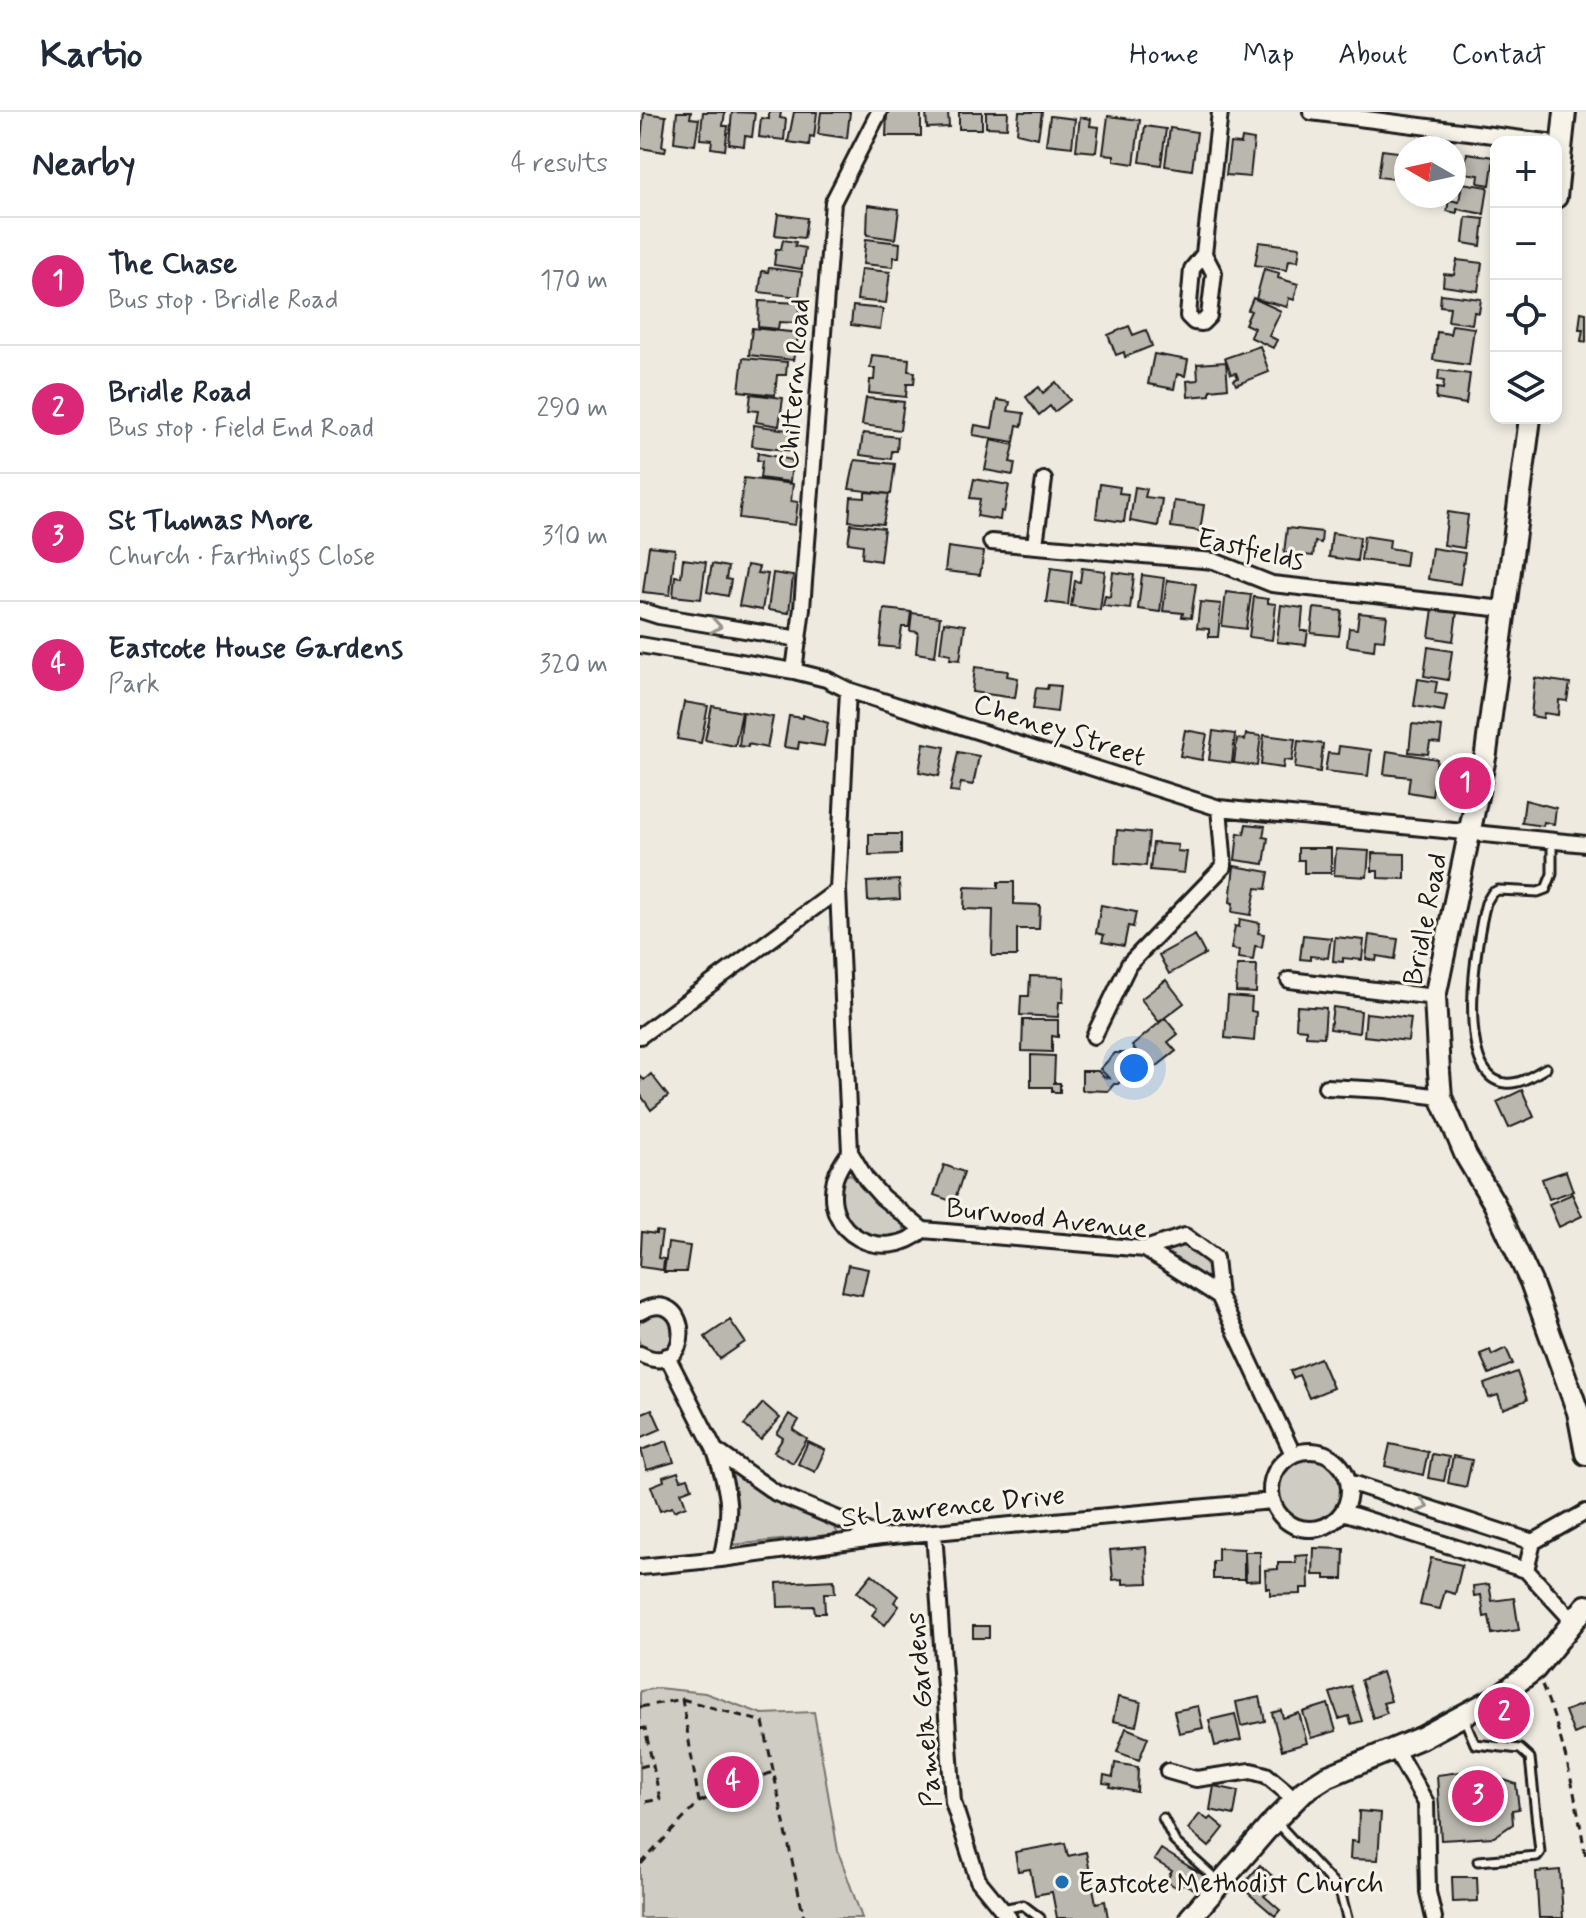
<!DOCTYPE html>
<html lang="en">
<head>
<meta charset="utf-8">
<style>
	body { margin:0; font-family:Mynerve,sans-serif; background:#f6f6f7; color:#1f2937 }
	.controls { position:absolute; right:24px; top:24px; display:grid; overflow:hidden; border-radius:16px; box-shadow:0 4px 12px #0003 }
	.controls button { width:72px; height:72px; display:grid; place-items:center; padding:0; border:0; border-bottom:2px solid #e0e1e3; background:#fff; color:#1f2937; font:40px sans-serif }
	.compass { position:absolute; left:754px; top:24px; width:72px; height:72px; border-radius:50%; background:#fff; box-shadow:0 4px 12px #0003; rotate:279deg }
	.you { position:absolute; left:494px; top:956px; width:28px; height:28px; margin:-20px; border:6px solid #fff; border-radius:50%; background:#1a73e8; box-shadow:0 0 0 12px #1a73e833 }
	.badge { display:grid; place-items:center; width:52px; height:52px; border-radius:50%; background:#db2777; color:#fff; font-size:26px; font-weight:700 }
	.pin { position:absolute; translate:-50% -50%; border:4px solid #fff; box-shadow:0 2px 8px #0006 }
	.list { margin:0; padding:0; list-style:none }
	h2 { display:flex; justify-content:space-between; align-items:center; height:104px; margin:0; padding:0 32px; font-size:34px }
	h2 small { font-size:26px; font-weight:400; color:#747a83 }
	.list li { display:grid; grid-template-columns:52px 1fr auto; gap:24px; align-items:center; box-sizing:border-box; height:128px; padding:0 32px; border-top:2px solid #e0e1e3 }
	.list b { display:block; font-size:30px; white-space:nowrap }
	.list p { margin:0; font-size:26px; white-space:nowrap; color:#747a83 }
	.list em { font-size:26px; font-style:normal; color:#747a83 }
	.icon { flex:none; width:44px; height:44px; fill:none; stroke:currentColor; stroke-width:2; stroke-linecap:round; stroke-linejoin:round }
	.map { position:relative; flex:none; width:946px; height:1806px; overflow:hidden }
	header { display:flex; align-items:center; gap:48px; box-sizing:border-box; height:112px; padding:0 40px; background:#fff; border-bottom:2px solid #e0e1e3 }
	header strong { font-size:38px }
	nav { display:flex; gap:44px; margin-inline-start:auto; font-size:28px }
	main { display:flex }
	aside { flex:1; background:#fff }
	.map>svg:first-child { display:block }
	.green { fill:#cfccc3; stroke:#767470; stroke-width:2 }
	.building { fill:#bab7af; stroke:#1c1c1c; stroke-width:2 }
	.lines { fill:none; stroke-linecap:round; stroke-linejoin:round }
	.lane-casing { stroke:#1c1c1c; stroke-width:13 }
	.street-casing { stroke:#1c1c1c; stroke-width:20 }
	.secondary-casing { stroke:#1c1c1c; stroke-width:26 }
	.path { stroke:#1c1c1c; stroke-width:3; stroke-dasharray:8 6; stroke-linecap:butt }
	.lane { stroke:#f7f3e8; stroke-width:7 }
	.street { stroke:#f7f3e8; stroke-width:14 }
	.secondary { stroke:#f7f3e8; stroke-width:20 }
	.oneway { stroke:#94928c }
	.poi-dot { fill:#1f6fb2; stroke:#f7f3e8; stroke-width:3 }
	.labels { text-anchor:middle; stroke-width:6; stroke-linejoin:round; paint-order:stroke }
	.street-label { font-size:28px; fill:#1c1c1c; stroke:#f7f3e8 }
	.poi-label { font-size:28px; fill:#1c1c1c; stroke:#f7f3e8; text-anchor:start }
</style>
</head>
<body>
<header>
<strong>Kartio</strong>
<nav><a>Home</a><a>Map</a><a>About</a><a>Contact</a></nav>
</header>
<main>
<aside>
<h2>Nearby<small>4 results</small></h2>
<ul class="list">
<li><span class="badge">1</span><div><b>The Chase</b><p>Bus stop · Bridle Road</p></div><em>170 m</em></li>
<li><span class="badge">2</span><div><b>Bridle Road</b><p>Bus stop · Field End Road</p></div><em>290 m</em></li>
<li><span class="badge">3</span><div><b>St Thomas More</b><p>Church · Farthings Close</p></div><em>310 m</em></li>
<li><span class="badge">4</span><div><b>Eastcote House Gardens</b><p>Park</p></div><em>320 m</em></li>
</ul>
</aside>
<div class="map">
<svg width="946" height="1806" viewBox="0 0 946 1806">
	<rect width="100%" height="100%" fill="#eeeae0"/>
	<filter id="ink" filterUnits="userSpaceOnUse"><feTurbulence type="fractalNoise" baseFrequency=".0125" numOctaves="2"/><feDisplacementMap in="SourceGraphic" scale="16" xChannelSelector="R" yChannelSelector="G"/><feConvolveMatrix kernelMatrix="1 2 1 2 8 2 1 2 1" color-interpolation-filters="sRGB"/></filter>
	<g filter="url(#ink)">
		<!-- green -->
		<path class="green" d="M210,1062L262,1111L265,1119C236,1148 182,1101 205,1064Z
			M544,1133L570,1150L571,1173L520,1139Z
			M-3 1221a19 19 0 1 1 38 0a19 19 0 1 1-38 0Z
			M638 1378a32 32 0 1 1 64 0a32 32 0 1 1-64 0Z
			M89,1356L131,1387L195,1416L198,1422L92,1433C99,1407 96,1382 89,1356Z
			M18,1576L65,1581L122,1602L174,1600L198,1739L222,1806H0V1579Z"/>
		<!-- building -->
		<path class="building" d="M37,0H51L50,6L59,7L55,33L34,30Z
			M63,0H85L83,14H88L85,38L71,36L72,28L60,27Z
			M92,0L115,1L112,25L105,24L104,34L89,32Z
			M129,0H141L140,6L146,7L144,28L119,25L121,6L129,7Z
			M154,0H177L174,25L170,24L169,33L148,30Z
			M181,0H210L207,26L178,22Z
			M247,0H281V24H246Z
			M286,0H308L309,15L287,16Z
			M319,0H342V17H319Z
			M346,0H368L367,16L346,15Z
			M379,0H402L398,26L377,21Z
			M4,1L26,4L22,34L26,35L25,40L0,36Z
			M410,4L435,7L432,35L406,32Z
			M468,4L500,8L494,52L474,49V43L463,42Z
			M440,5L451,7L450,14L459,15L456,40L436,38Z
			M505,14L526,17L521,53L500,50Z
			M530,16L557,20L552,58L525,54Z
			M602,26L614,28L610,65L586,63L590,31L601,32Z
			M742,38L766,41L763,68L738,65Z
			M827,41L854,45L850,73L838,71L839,63L824,61Z
			M822,71L848,75L844,102L817,97V101L807,99L809,88L819,90Z
			M228,93L259,97L255,127L227,123Z
			M138,102L167,106L164,126L135,123Z
			M826,105L844,107L841,134L823,131Z
			M226,127L260,131L259,145H254L253,155L223,152Z
			M143,128L156,130L155,134L165,136L162,157L134,153L136,137H141Z
			M619,130L660,135L658,149L649,148L647,158L615,153Z
			M817,148L842,151L838,179L803,174L804,162L814,163Z
			M129,156L162,160L159,185L119,180L122,159L128,160Z
			M221,157L250,160L246,191L217,188Z
			M624,157L639,161L638,166L658,172L654,188L649,186L647,195L616,187Z
			M801,182L841,187L839,201L834,200L832,212L808,209L810,195L800,194Z
			M613,186L641,199L629,224L637,228L633,236L610,225L614,216L605,212L611,199L608,198Z
			M119,189L160,191L159,211L139,210L138,217L118,215Z
			M213,194L243,197L240,217L211,213Z
			M941,200L946,201V230L941,229L943,217H939Z
			M812,213L834,216L829,253L793,248L797,220L810,222Z
			M489,214L493,223L506,218L512,234L485,245L484,240L476,243L468,223Z
			M112,216L159,221L153,248L109,243Z
			M620,234L629,260L596,273L594,268L598,266L596,261L591,262L585,246Z
			M514,242L548,248L545,264L537,262L534,277L508,272Z
			M232,243L269,247L268,259L275,260L274,272H267L266,285L229,281L230,268H234L235,256H230Z
			M103,246L147,250L146,263H137L135,283L99,279Z
			M586,250L588,276L570,278V283L548,285L547,269L558,268L557,252Z
			M799,258L830,262L826,292L796,287L797,276L803,277L804,269L798,268Z
			M416,270L430,288L414,300L410,294L399,303L386,285L399,275L403,281Z
			M111,282L143,286L139,314L116,310L118,299L109,298Z
			M226,286L264,290L260,318L222,313Z
			M357,288L370,290L368,299L384,301L382,314L377,313L374,330L333,323L335,313L352,316Z
			M114,313L154,319L152,339L112,334Z
			M223,321L258,325L257,339H252L251,347L220,343Z
			M351,328L374,333L370,350L375,351L373,363L345,358Z
			M118,341L152,348L150,370L120,366L122,349L117,348Z
			M215,348L255,352L251,382L209,377Z
			M104,366L153,372L151,389L158,390L155,413L99,406Z
			M334,367L369,373L364,400L361,399L360,408L337,404L340,387L330,386Z
			M460,372L480,375L479,381L488,382L484,410L456,406Z
			M495,375L507,377L505,385L522,387L518,414L490,409Z
			M225,380L249,382L243,412L209,409L211,385L225,386Z
			M534,389L564,393L560,419L531,415Z
			M808,400L828,403L824,436L804,433Z
			M211,412L244,416L240,449L222,446L223,433L208,431Z
			M647,416L682,420L681,431L675,430L673,444L644,441Z
			M692,421L720,425L717,449L689,445Z
			M724,424L750,428L749,436L767,439L765,454L721,448Z
			M9,434L35,437L30,483L3,480Z
			M308,435L344,440L340,463L305,459Z
			M792,436L825,441L820,472L788,467Z
			M43,447L66,450L61,487L33,484L35,464L41,465Z
			M72,452L88,455L86,467L91,468L88,484L67,480Z
			M107,453L119,455L117,461L128,462L122,498L99,494Z
			M411,456L432,459L428,493L406,490Z
			M442,456L465,459L460,498L431,494L435,469L440,470Z
			M473,460L494,463L490,497L463,494L465,484L470,485Z
			M133,461L153,464L149,501L128,498Z
			M502,463L524,466L520,500L498,497Z
			M527,468L556,472L551,506L542,505L543,501L523,499Z
			M586,480L611,483L606,517L582,514Z
			M614,485L628,487V491L636,492L632,528L609,525Z
			M560,490L581,492L578,525H569V517L557,516Z
			M641,493L663,496L661,519H668L666,533L637,530Z
			M674,496L702,499L699,524L671,521Z
			M244,497L271,500L269,515H262L259,536L240,534Z
			M793,497L817,500L813,529L789,525Z
			M272,501L300,505L295,544L276,541L278,520L270,519Z
			M719,501L747,504L744,528L735,527L734,538L707,534L709,516L717,517Z
			M304,510L325,513L320,548L310,547L311,542L300,540Z
			M788,535L812,539L808,568L784,564Z
			M335,555L368,559L367,564L378,566L375,586L332,580Z
			M895,566L930,571L927,589L919,588L918,603L904,601L903,606L891,604Z
			M778,567L797,570L795,581L807,583L804,599L774,594Z
			M408,573L420,574L417,600L393,597L396,576L407,577Z
			M44,590L68,594L61,631L37,627Z
			M72,594L102,600L95,634L65,628Z
			M103,600L133,605L127,636L108,632V635L99,634Z
			M163,603L188,611L184,634L159,630L158,637L144,635L149,604L163,606Z
			M772,612L802,615L800,631L790,630L788,642L769,640Z
			M545,618L567,622L562,648L540,644Z
			M573,619L595,622L592,651L569,648Z
			M606,622L621,624L617,654L594,651L597,627L605,628Z
			M624,623L655,627L652,649L644,648L643,656L621,653Z
			M658,629L683,632L680,660L655,656Z
			M284,631L305,635L299,664L279,660Z
			M699,634L731,638L728,664L685,659L688,641L698,642Z
			M747,639L797,647L792,684L768,680L770,665L744,662Z
			M318,640L339,644L333,673L321,671L319,680L310,679Z
			M885,688L916,696L914,712L904,710L903,714L882,711Z
			M606,712L625,714L623,725L628,726L624,752L595,748L598,721L604,722Z
			M477,718L509,721L506,754L475,751Z
			M229,722H261V742L229,743Z
			M513,731L538,733L537,739L547,740L544,761L510,758Z
			M658,736H691V761H664V748H658Z
			M696,737L729,739L727,765L694,763Z
			M732,741L765,742V767L738,766V759H732Z
			M594,754L629,760L626,777L616,776L611,803L592,800L593,791L590,790Z
			M259,768L260,787L228,789L227,770Z
			M358,770H374V792L400,793L399,817H377V844H352L353,798L324,797L325,775L358,776Z
			M461,793L496,800L493,815L488,814L484,834L462,830L464,823L456,821Z
			M600,807L620,811L618,821L624,822L622,835L615,834L613,848L598,846L599,838L591,837L595,814L599,815Z
			M555,823L565,842L529,862L519,843Z
			M663,823L691,826L688,846L670,844V848L660,847Z
			M729,823L758,827L755,847L737,844L736,849L726,847Z
			M695,825L724,828L722,848L703,846V850L693,849Z
			M597,853H617L616,881L596,880Z
			M390,864L424,865L423,890H419L418,905L380,903L381,884H389Z
			M526,868L544,891L519,910L501,887Z
			M588,884L612,886L611,899L616,900L614,929L585,926Z
			M657,894L686,896L684,925L666,924V917L656,916Z
			M693,895L721,899L719,921L690,917Z
			M726,901L771,906L768,929L724,924Z
			M525,906L538,922L528,930L536,939L512,958L492,934Z
			M383,908H418V925L412,924V940L382,939Z
			M475,941H489L498,950L478,972H474L468,979L442,978V959H458L464,965L469,966L460,957Z
			M391,943L415,944L414,971H420V980H412V975H391Z
			M11,962L28,984L11,998L0,982V964L4,968Z
			M882,978L894,1005L869,1016L857,990Z
			M304,1053L324,1060L314,1090L294,1083Z
			M926,1059L933,1079L909,1087L902,1067Z
			M932,1082L942,1104L919,1115L909,1092Z
			M16,1119L22,1120L18,1146L24,1147L23,1158L0,1155L2,1120L16,1122Z
			M28,1131L50,1134L46,1160H24Z
			M208,1153L228,1157L222,1183L202,1179Z
			M90,1208L105,1230L80,1247L65,1225Z
			M866,1236L873,1252L849,1262L840,1242L850,1238L852,1243Z
			M680,1246L693,1276L669,1286L659,1263L653,1266L650,1259Z
			M877,1260L887,1288L863,1297L858,1283L849,1286L844,1272Z
			M123,1291L140,1306L121,1328L104,1313Z
			M12,1297L21,1317L0,1326V1302Z
			M149,1302L159,1308L153,1318L167,1327L153,1351L134,1340L143,1326L137,1322Z
			M27,1329L34,1350L7,1358L1,1338Z
			M168,1330L185,1338L175,1360L158,1352Z
			M750,1332L788,1340L783,1363L745,1354Z
			M792,1342L809,1345L804,1369L788,1366Z
			M813,1344L832,1348L826,1375L808,1371Z
			M38,1360L41,1368L48,1366L52,1376L41,1380L46,1394L34,1399L32,1395L20,1399L11,1374L24,1369L23,1365Z
			M506,1435L508,1471L483,1472V1467L473,1468L470,1438Z
			M578,1436L604,1437V1467H573V1449H578Z
			M674,1436L704,1437L703,1467H685V1463H673Z
			M605,1440H620V1468L606,1469Z
			M668,1443L669,1476H661V1482L630,1483V1476H626L625,1458L638,1457V1451H656L655,1444Z
			M791,1446L822,1453L815,1482L805,1479L800,1497L780,1493Z
			M232,1462L258,1484L254,1490L259,1494L245,1513L232,1503L237,1496L217,1480Z
			M194,1468L195,1481H184L185,1501H175L174,1494L138,1495L137,1471Z
			M849,1472L852,1489L874,1486L879,1518L852,1522L849,1504L844,1505L841,1483L834,1484L833,1474Z
			M333,1514H349V1526H333Z
			M742,1560L751,1589L743,1591L747,1601L733,1606L721,1568Z
			M711,1574L722,1609L711,1612L709,1604L699,1607L690,1581Z
			M478,1585L501,1590L496,1614L473,1609Z
			M620,1585L625,1609L601,1614L596,1590Z
			M946,1591V1617L934,1622L925,1599Z
			M688,1592L696,1619L671,1626L663,1600Z
			M558,1594L563,1616L539,1621L534,1599Z
			M641,1598L643,1606L659,1601L667,1631L642,1638L632,1601Z
			M595,1602L601,1628L575,1634L569,1608Z
			M486,1616L508,1625L499,1648L477,1640Z
			M475,1651L498,1655L497,1680L470,1675L471,1672L463,1671L464,1663L473,1665Z
			M835,1658L876,1672L879,1697L872,1698L873,1712L854,1725L801,1728L797,1663Z
			M574,1674L598,1679L594,1703L570,1698Z
			M719,1699L741,1701L738,1748L710,1747L711,1729L718,1730Z
			M560,1702L568,1708L571,1705L584,1716L569,1735L548,1717Z
			M425,1731L428,1744L446,1740L456,1791L465,1789L468,1806H417L412,1780L395,1783L390,1757L378,1759L375,1740Z
			M521,1737L566,1765L557,1779L543,1771L539,1777L526,1769L532,1759L514,1748Z
			M620,1753L639,1770L624,1784L640,1798L635,1804L601,1775Z
			M920,1758L923,1806H899L896,1760Z
			M812,1765H837L838,1789L813,1790Z"/>
		<g class="lines">
			<defs>
				<path id="lane" d="M906,956C894,963 879,973 865,971C813,965 837,823 846,791L852,781L858,778L898,780L906,777L912,762V728
					M824,1606L835,1632L880,1637L890,1646L900,1740L897,1744L838,1749
					M523,1706L535,1730L579,1770
					M636,1710L700,1779L707,1806
					M362,1797L383,1793L400,1806"/>
				<path id="street" d="M671,0L907,30
					M564,142L574,161L569,204L562,211L554,210L548,204L552,157L564,142L580,0
					M351,430L574,449L632,472L864,497
					M395,432L404,368
					M0,498L19,504L159,527
					M0,533L154,559L186,567L208,578L579,696L946,732
					M154,559L162,496L193,90L239,0
					M208,578L198,778L210,1040L226,1067L242,1085L283,1118L505,1137L579,1184L653,1342
					M649,868L795,885
					M0,924L198,778
					M454,924L489,852L584,754L579,696
					M686,975L746,978L801,985
					M210,1040C204,1048 198,1057 195,1067C181,1122 243,1153 283,1118
					M505,1137L545,1124L575,1146L579,1184
					M0,1200C53,1170 55,1271 0,1242
					M27,1244L75,1338L136,1381L239,1424
					M631 1378a39 39 0 1 1 78 0a39 39 0 1 1-78 0Z
					M75,1339C91,1384 92,1400 81,1447
					M709,1370L893,1430
					M703,1400L886,1458L934,1510
					M294,1420L313,1690L338,1768L369,1806
					M0,1455L81,1447L241,1425L632,1389
					M886,1458L893,1430L946,1400
					M755,1637L786,1691L788,1780L794,1806
					M528,1659L556,1667L611,1659L626,1663L656,1688"/>
				<path id="secondary" d="M916,85L925,0
					M890,306L846,641L795,885L799,960L801,985L826,1044L854,1091L891,1170L938,1300L946,1342
					M550,1806L634,1709L664,1679L686,1665L783,1625L859,1584L895,1557L946,1494"/>
			</defs>
			<!-- lane casing -->
			<use href="#lane" class="lane-casing"/>
			<!-- street casing -->
			<use href="#street" class="street-casing"/>
			<!-- secondary casing -->
			<use href="#secondary" class="secondary-casing"/>
			<!-- path -->
			<path class="path" d="M902,1573C925,1630 936,1685 946,1747
				M42,1587L123,1610L164,1806
				M0,1595L42,1587L59,1690L0,1753
				M0,1617L5,1616L20,1687L0,1691
				M0,1655L12,1652
				M59,1690L133,1660"/>
			<!-- lane -->
			<use href="#lane" class="lane"/>
			<!-- street -->
			<use href="#street" class="street"/>
			<!-- secondary -->
			<use href="#secondary" class="secondary"/>
		</g>
		<!-- one-way arrows -->
		<defs><path id="oneway-chevron" d="M-2-3.5L2.5 0L-2 3.5" fill="none" stroke-width="1.6" stroke-linecap="round" stroke-linejoin="round" transform="scale(2)"/></defs>
		<g class="oneway">
			<use href="#oneway-chevron" transform="translate(76 514) rotate(9)"/>
			<use href="#oneway-chevron" transform="translate(783 1394) rotate(18)"/>
		</g>
	</g>
	<!-- markers -->
	<circle class="poi-dot" cx="422" cy="1770" r="8"/>
	<g class="labels">
		<!-- street labels -->
		<g class="street-label">
			<text transform="translate(153 272) rotate(-86)" y="10">Chiltern Road</text>
			<text transform="translate(611 436) rotate(13)" y="10">Eastfields</text>
			<text transform="translate(420 617) rotate(18)" y="10">Cheney Street</text>
			<text transform="translate(784 807) rotate(-79)" y="10">Bridle Road</text>
			<text transform="translate(407 1105) rotate(6)" y="10">Burwood Avenue</text>
			<text transform="translate(313 1393) rotate(-6)" y="10">St Lawrence Drive</text>
			<text transform="translate(282 1598) rotate(-95)" y="10">Pamela Gardens</text>
		</g>
		<!-- poi labels -->
		<g class="poi-label">
			<text x="438" y="1780">Eastcote Methodist Church</text>
		</g>
	</g>
</svg>
<div class="controls">
<button>+</button>
<button>−</button>
<button><svg class="icon" aria-label="locate" viewBox="0 0 24 24"><circle cx="12" cy="12" r="6"/><path d="M12 2v4M12 18v4M2 12h4M18 12h4"/></svg></button>
<button><svg class="icon" aria-label="layers" viewBox="0 0 24 24"><path d="M12 4l9 5-9 5-9-5zM3 14l9 5 9-5"/></svg></button>
</div>
<svg class="compass" viewBox="-18 -18 36 36"><path d="M0-13l5 13h-10z" fill="#e53935"/><path d="M0 13l5-13h-10z" fill="#747a83"/></svg>
<div class="you"></div>
<div class="pin badge" style="left:825px;top:671px">1</div>
<div class="pin badge" style="left:864px;top:1601px">2</div>
<div class="pin badge" style="left:838px;top:1684px">3</div>
<div class="pin badge" style="left:93px;top:1670px">4</div>
</div>
</main>
</body>
</html>
